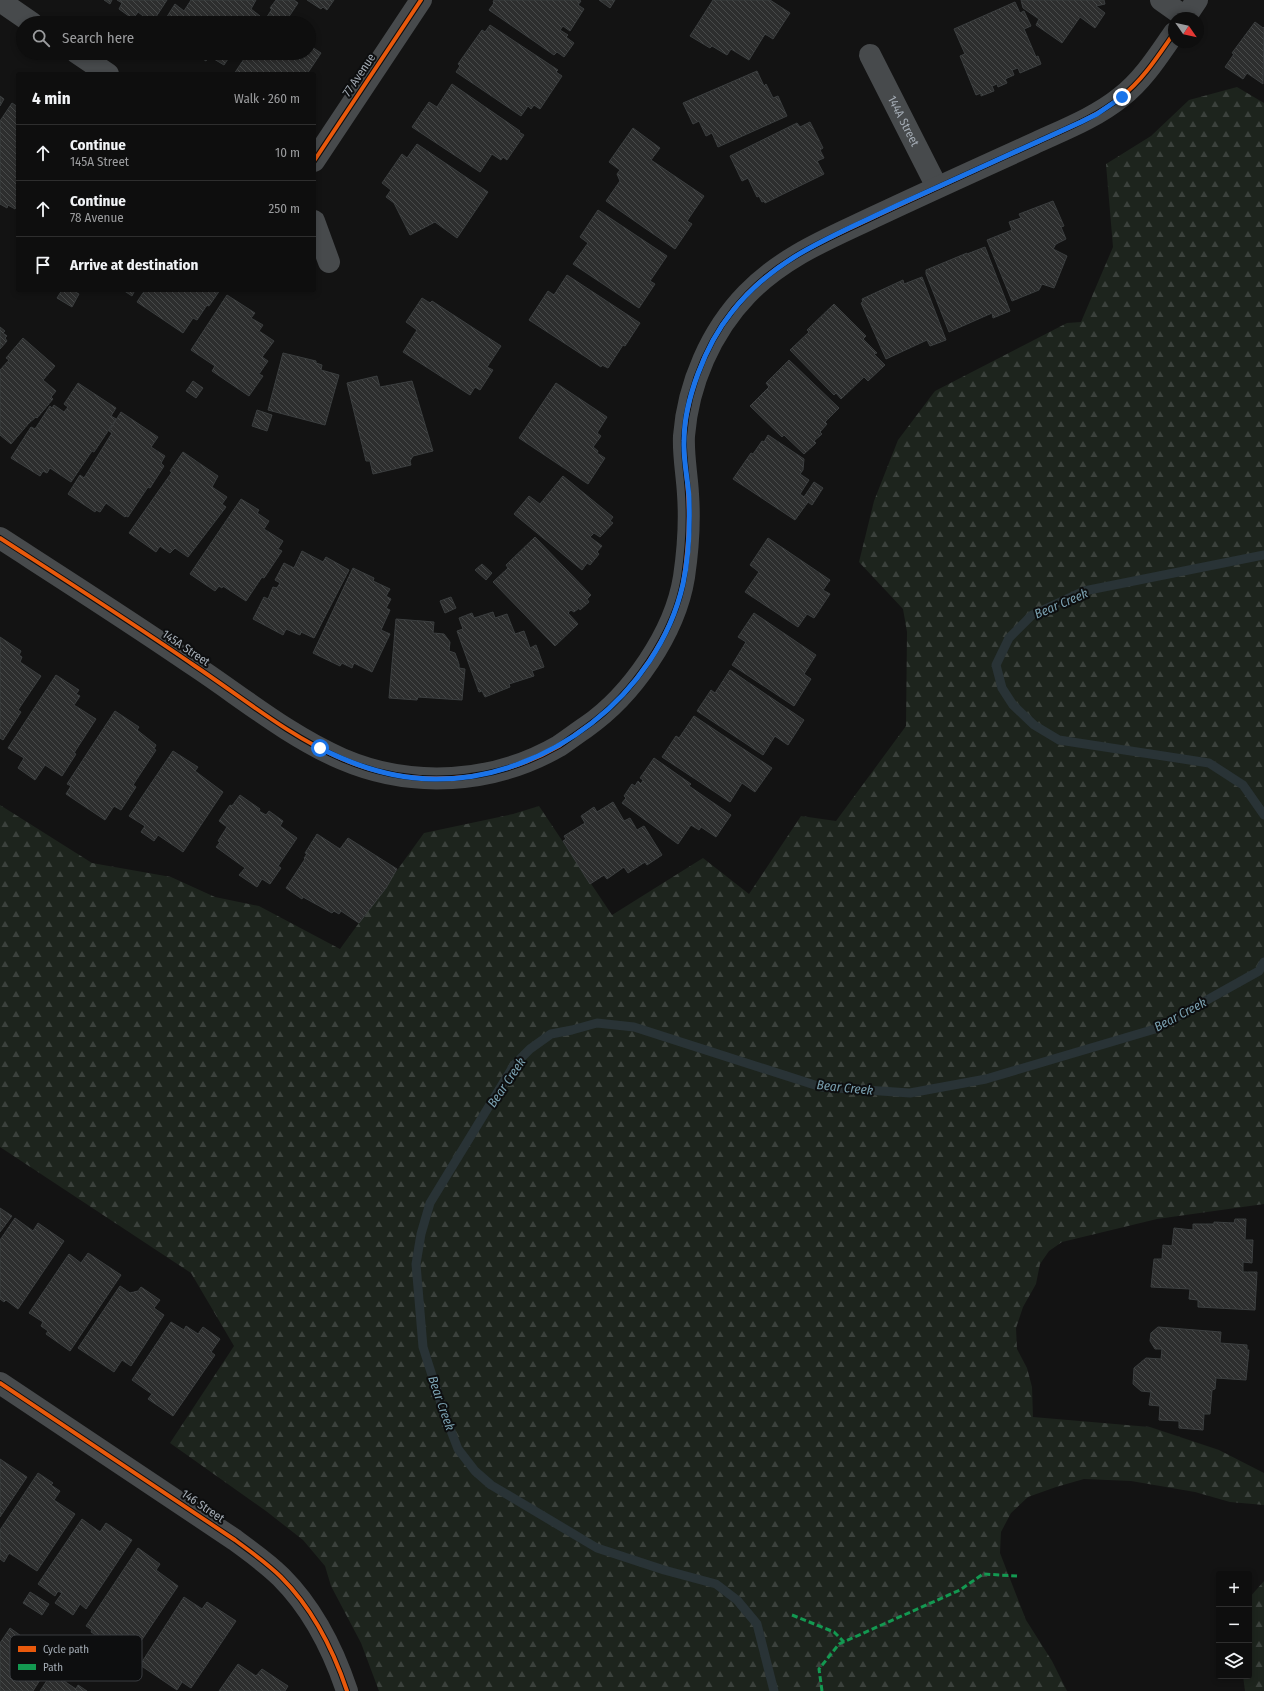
<!DOCTYPE html>
<html lang="en">
<head>
<meta charset="utf-8">
<style>
	body { margin:0; font-family:"Fira Sans Condensed",sans-serif; background:#171717; color:#f1f3f6 }
	.controls { position:absolute; right:12px; bottom:12px; display:grid; overflow:hidden; border-radius:4px; box-shadow:0 2px 6px #0003 }
	.controls button { width:36px; height:36px; display:grid; place-items:center; padding:0; border:0; border-bottom:1px solid #2e2e2e; background:#0e0e0e; color:#f1f3f6; font:20px sans-serif }
	.compass { position:absolute; left:1168px; top:12px; width:36px; height:36px; border-radius:50%; background:#0e0e0e; box-shadow:0 2px 6px #0003; rotate:124deg }
	.stop { position:absolute; width:12px; height:12px; margin:-9px; border:3px solid #1a73e8; border-radius:50%; background:#fff }
	.stop.end { background:#1a73e8; border-color:#fff; box-shadow:0 1px 4px #0008 }
	.list { margin:0; padding:0; list-style:none }
	h2 { display:flex; justify-content:space-between; align-items:center; height:52px; margin:0; padding:0 16px; font-size:17px }
	h2 small { font-size:13px; font-weight:400; color:#9b9c9e }
	.list li { display:grid; grid-template-columns:26px 1fr auto; gap:12px; align-items:center; box-sizing:border-box; height:56px; padding:0 16px; border-top:1px solid #2e2e2e }
	.list b { display:block; font-size:15px; white-space:nowrap }
	.list p { margin:0; font-size:13px; white-space:nowrap; color:#9b9c9e }
	.list em { font-size:13px; font-style:normal; color:#9b9c9e }
	.icon { flex:none; width:22px; height:22px; fill:none; stroke:currentColor; stroke-width:2; stroke-linecap:round; stroke-linejoin:round }
	.map { position:relative; flex:none; width:1264px; height:1691px; overflow:hidden }
	.search { position:absolute; background:#0e0e0e; box-shadow:0 2px 6px #0003; left:16px; top:16px; width:300px; height:44px; display:flex; align-items:center; gap:10px; box-sizing:border-box; padding:0 14px; border-radius:22px; color:#9b9c9e; font-size:15px }
	.panel { position:absolute; background:#0e0e0e; box-shadow:0 2px 6px #0003; left:16px; top:72px; width:300px; height:220px; border-radius:4px }
	.map>svg:first-child { display:block }
	.forest { fill:url(#forest-firs) }
	.lines { fill:none; stroke-linecap:round; stroke-linejoin:round }
	.stream { stroke:#293336; stroke-width:9 }
	.building { fill:url(#building-back-hatch); stroke:#3b3e3f }
	.minor { stroke:#474a4c; stroke-width:22 }
	.quiet { stroke:#139951; stroke-width:3; stroke-dasharray:6 3; stroke-linecap:butt }
	.cycleway-casing { stroke:#0d0e0f; stroke-width:6 }
	.cycleway { stroke:#e8590c; stroke-width:4 }
	.route { stroke:#1a73e8; stroke-width:5 }
	.labels { text-anchor:middle; stroke-width:4; stroke-linejoin:round; paint-order:stroke }
	.street-label { font-size:12px; fill:#a4acb5; stroke:#0d0e0f }
	.water-label { font-size:13px; font-style:italic; fill:#7aa0b0; stroke:#0d0e0f }
	.key { fill:#0d0e0f; stroke:#3a3d41; stroke-width:1 }
	.key-label { font-size:11px; fill:#a4acb5 }
</style>
</head>
<body>
<div class="map">
<svg width="1264" height="1691" viewBox="0 0 1264 1691">
	<defs>
		<pattern id="forest-firs" width="22" height="20" patternUnits="userSpaceOnUse"><rect width="22" height="20" fill="#1d241d"/><path d="M5 1l3.5 6h-7zM16 11l3.5 6h-7z" fill="#3b413c"/></pattern>
		<pattern id="building-back-hatch" width="6" height="6" patternUnits="userSpaceOnUse"><rect width="6" height="6" fill="#2d2e2e"/><path d="M-1 5l2 2M0 0l6 6M5-1l2 2" fill="none" stroke="#484a4a"/></pattern>
	</defs>
	<rect width="100%" height="100%" fill="#131313"/>
	<!-- forest -->
	<path class="forest" d="M1237,87L1264,103V1204L1157,1219L1062,1242L1049,1251L1040,1264L1036,1284L1023,1307L1016,1328L1017,1349L1027,1368L1032,1387L1033,1417L1150,1427L1219,1450L1264,1473V1505L1230,1502L1195,1492L1131,1481L1084,1479L1056,1487L1028,1497L1011,1513L1001,1532L1000,1553L1026,1620L1052,1661L1067,1691H379L361,1643L331,1586L325,1566L303,1540L266,1511L170,1443L234,1346L191,1273L0,1147V805L92,863L171,877L215,897L259,906L340,949L424,833L513,814L539,806L612,915L703,858L749,894L801,816L836,821L906,726L907,632L903,609L859,562L874,501L898,440L935,391L1067,323L1081,322L1113,247L1106,164L1151,136L1189,100Z
		M1264,1581V1691H1245L1243,1676H1249V1598Z"/>
	<g class="lines">
		<!-- stream -->
		<path class="stream" d="M1264,555L1084,591L1032,615L1009,638L996,665L1002,688L1013,705L1034,725L1059,740L1209,763L1243,785L1264,815
			M774,1691L757,1624L737,1600L716,1584L664,1570L597,1548L491,1485L475,1471L458,1449L443,1410L423,1347L416,1264L421,1234L430,1203L514,1065L530,1049L551,1034L572,1030L597,1023L634,1027L821,1087L910,1093L986,1079L1155,1029L1259,971L1264,962"/>
	</g>
	<!-- building -->
	<path class="building" d="M104,0H112L110,4Z
		M117,0H167L152,23L138,12L133,19L119,9L122,3Z
		M191,0H256L251,9L260,16L255,23H163L175,4L184,11Z
		M276,0H294L298,3L288,18L289,19L287,23H263L272,9L270,8Z
		M307,0H334L327,10L323,7L321,9Z
		M494,0H579L581,1L578,5L584,9L570,31L563,26L560,30L568,35L566,37L574,43L564,57L557,52L554,55L489,10L494,3L493,2Z
		M599,0H615L610,8Z
		M713,0H770L790,13L773,39L765,34L749,60L731,49L727,55L712,46L710,48L690,36Z
		M1021,0H1104L1105,4L1096,6L1105,13L1095,28L1080,17L1062,43L1036,25L1039,19L1023,8Z
		M1015,2L1020,13L1024,11L1031,26L1024,29L1036,57L1038,56L1041,64L1020,73L1018,68L1012,70L1014,75L1005,79L1007,83L998,87L997,84L992,86L994,91L981,96V93L976,95L960,56L965,54L954,29Z
		M1255,22L1263,28L1264,27L1263,84L1247,73L1243,79L1225,67L1234,54L1232,53Z
		M490,25L558,70L556,72L562,76L540,109L534,105L531,109L528,106L521,116L456,72L460,66L458,64L482,30L485,32Z
		M309,45L321,53L307,74H234L248,53H309Z
		M194,53H232L224,65L209,56L206,61Z
		M757,71L764,86L766,84L773,98L778,96L787,116L718,147L712,133L706,136L699,121L693,124L683,103Z
		M452,84L520,131L519,132L524,135L507,160L503,157L501,160L492,154L480,172L412,127L429,102L437,107Z
		M0,96L4,99L0,106Z
		M12,103L18,107V204L15,209L8,205L7,208L0,204V121Z
		M810,122L823,148L820,150L824,158L817,161L824,174L765,203L764,201L762,202L759,196L757,197L748,178L742,181L730,156L797,123L800,127Z
		M633,128L660,148L651,160L704,196L687,221L692,224L675,249L606,201L620,181L617,174L620,170L609,162Z
		M417,144L488,192L457,238L435,222L410,235L394,203L386,197L391,190L382,183L402,154L407,158Z
		M1053,201L1064,226L1061,227L1066,239L1056,244L1053,249L1067,256L1054,288L1042,284L1039,290L1012,301L987,240L1012,230L1009,222L1021,218L1019,214Z
		M598,210L667,256L650,281L655,284L639,308L573,264L588,243L580,237Z
		M985,247L1010,311L993,318L992,313L949,332L926,274V270L967,253V254Z
		M567,275L640,323L625,346L623,345L608,368L602,365L601,367L529,320L548,291L554,295Z
		M922,277L946,340L930,346L927,340L886,359L861,303L863,302L862,299L903,280L904,284Z
		M62,290H72L79,294L72,307L57,298Z
		M123,290H135L132,296Z
		M145,290H220L209,306L207,305L197,320L193,318L183,333L137,302Z
		M227,295L255,313L251,318L263,325L259,331L274,341L262,357L268,361L259,374L263,376L249,396L212,371L215,366L191,350Z
		M422,298L430,303L432,301L501,346L487,367L493,370L480,390L475,387L470,395L403,352L417,330L406,322Z
		M834,304L866,336L863,339L877,353L874,354L885,365L868,381L864,377L841,399L836,393L834,395L790,350L809,332L807,330Z
		M0,327L5,331L3,333L7,336L5,338L7,341L0,349Z
		M23,338L55,366L43,380L56,391L51,397L53,399L37,418L36,417L29,423L11,444L0,435V370L9,360L6,358Z
		M283,353L316,361V363L322,365L321,370L339,375L325,425L268,410Z
		M789,360L839,408L825,422L827,424L820,432L822,434L814,441L816,443L804,454L784,435L782,437L750,406L769,387L766,383Z
		M377,376L380,387L412,381L433,451L413,456L410,461L411,465L373,474L370,461H366L347,383Z
		M193,381L203,388L196,398L186,391Z
		M78,383L116,408L111,416L116,419L94,452L92,451L71,482L50,468L47,473L43,471L40,476L11,458L31,427L35,429L50,406L52,408L54,405L64,412L68,407L64,404Z
		M556,383L607,417L597,433L601,436L593,447L598,451L597,453L605,458L588,484L519,438Z
		M257,410L272,415L267,431L252,426Z
		M121,412L158,437L151,447L165,456L161,463L164,466L150,488L148,487L128,517L126,516L125,517L106,503L100,512L96,510L95,512L68,494L80,475L84,478L112,433L109,431Z
		M768,435L804,459L803,470L800,474L809,480L800,494L804,497L814,482L823,488L812,505L808,502L795,520L733,479L751,453L753,454L762,441L764,442Z
		M183,452L218,476L212,487L227,497L222,504L226,507L188,557L175,548L170,553L160,546L156,552L129,533L172,472L170,471Z
		M563,476L613,517L610,521L613,523L600,537L594,533L590,537L602,546L597,552L599,554L590,565L587,563L582,570L514,514L529,496L540,504Z
		M241,499L259,510L257,513L269,521L264,529L283,541L278,549L282,551L264,578L262,577L246,601L223,586L222,588L219,586L215,591L190,574Z
		M535,537L591,595L587,599L589,602L580,610L579,608L574,612L571,610L568,613L578,624L555,646L493,582L508,568L506,565Z
		M768,538L830,580L823,590L830,594L814,618L807,614L798,627L745,592L759,572L750,565Z
		M302,551L323,562L326,557L349,570L314,638L301,632L300,635L286,629L283,635L253,619L264,597L268,599L273,587L277,588L280,583L275,580L284,563L294,568Z
		M482,564L492,573L486,580L475,570Z
		M353,568L374,578L373,581L390,589L386,596L391,599L386,608L390,610L381,630L390,634L372,672L354,663L352,668L342,663L340,666L313,653Z
		M451,597L456,608L445,613L440,601Z
		M493,612L495,618L507,614L515,634L524,631L530,648L536,645L544,667L532,671L534,676L509,684L510,687L485,697L482,691L479,692L457,631L463,629L459,618L472,613L474,618Z
		M754,613L816,655L804,674L811,679L794,706L732,665L746,642L738,637Z
		M396,619L434,622L433,633L444,634L450,642L449,651L455,653L459,664V668L465,669L462,700L418,697L417,700L389,698Z
		M0,637L21,651L19,655L22,657L20,662L41,676L18,710L21,712L3,740L0,738Z
		M730,670L804,720L788,745L775,736L763,755L697,711L711,690L715,693Z
		M56,675L79,690L76,694L80,696L74,705L96,719L74,753L76,754L62,776L45,765L35,780L18,768L24,758L8,748Z
		M115,711L139,727L137,730L156,745L154,749L156,750L133,785L136,787L121,810L114,806L105,820L66,794L71,786L67,784Z
		M694,716L772,768L755,792L742,783L730,802L662,757L676,736L679,738Z
		M173,751L198,767L195,771L223,792L183,852L158,835L154,841L141,832L145,826L129,816Z
		M654,758L691,784L689,786L731,815L716,837L701,827L699,830L691,825L678,844L622,803L626,798L624,796L632,784L635,786L638,781L641,784L643,780L640,778Z
		M240,795L260,809L259,811L266,815L269,811L283,821L280,826L297,838L278,866L281,868L270,884L262,879L257,887L239,875L245,868L216,847L220,842L218,841L227,827L219,821L230,805L232,806Z
		M613,802L624,821L630,818L637,830L644,826L662,855L647,865L645,862L628,873L624,867L607,879L604,875L590,884L563,841L566,839L564,836L585,823L581,816L594,807L597,812Z
		M317,834L340,849L348,838L397,869L386,888L359,923L341,911L339,914L334,911L332,913L303,897L302,899L286,888L305,859L304,858L307,854L305,853Z
		M0,1208L12,1216L0,1232Z
		M15,1218L33,1231L38,1223L64,1241L18,1309L6,1300L4,1302L0,1299V1240Z
		M1235,1219H1246L1245,1240H1253L1252,1263L1243,1262V1272H1257L1255,1310L1198,1307V1300L1189,1299L1190,1289L1151,1287L1154,1259H1162L1163,1245L1172,1246L1174,1228L1193,1230V1224H1214V1222L1234,1223Z
		M88,1253L121,1275L70,1351L46,1334L48,1331L41,1326L43,1322L29,1313L69,1254L81,1263Z
		M120,1286L130,1293L138,1291L141,1287L160,1300L154,1308L164,1315L131,1366L122,1360L114,1372L78,1348Z
		M171,1322L184,1330L186,1326L198,1334L203,1327L220,1339L211,1352L215,1355L173,1416L148,1399L152,1394L132,1380Z
		M1158,1327L1221,1332L1220,1343L1247,1345V1350H1249L1246,1380L1216,1378L1215,1389L1212,1390L1210,1414H1204L1203,1430L1179,1428V1421L1159,1420L1160,1406L1149,1405L1151,1392L1141,1391L1133,1384L1134,1368L1146,1358L1161,1359L1162,1349H1155L1150,1341L1151,1333Z
		M0,1459L27,1477L0,1517Z
		M38,1473L53,1483L51,1485L60,1491L54,1500L75,1514L37,1571L9,1553L4,1562L0,1559V1530Z
		M82,1519L100,1532L106,1523L132,1540L86,1609L80,1604L73,1615L55,1603L62,1593L58,1591L55,1596L38,1584Z
		M138,1548L160,1564L156,1570L178,1586L135,1650L116,1637L111,1645L91,1632L92,1630L86,1626Z
		M30,1592L49,1604L42,1615L23,1603Z
		M184,1597L202,1609L207,1602L236,1621L191,1688L182,1682L177,1690L140,1665Z
		M10,1628L31,1643L27,1649L50,1664L33,1691H0V1643Z
		M238,1664L256,1676L262,1669L288,1686L285,1691H219Z
		M52,1673L76,1689L78,1685L87,1691H40Z"/>
	<g class="lines">
		<!-- minor -->
		<g class="minor">
			<path d="M1161,0L1185,17"/>
			<path d="M0,1L32,23"/>
			<path d="M1185,18L1197,0"/>
			<path d="M77,53L108,74"/>
			<path id="s1" d="M870,55L937,187"/>
			<path d="M314,161L421,0"/>
			<path d="M314,221L329,262"/>
			<path d="M0,538C65,580 131,622 195,666C243,698 289,736 342,759C412,789 493,784 559,746C568,740 577,733 586,727C632,695 675,633 684,577C688,550 690,522 688,494C687,475 683,455 684,436C688,384 711,331 747,294C784,256 828,239 874,217C927,192 980,168 1033,144C1063,130 1095,118 1121,97C1143,80 1158,56 1174,33"/>
			<path d="M0,1383L235,1540C251,1552 267,1563 281,1577C312,1608 333,1649 347,1691"/>
		</g>
		<!-- quiet -->
		<path class="quiet" d="M792,1615L834,1632L844,1642
			M822,1691L819,1669L839,1644L960,1590L983,1574L1017,1576"/>
		<defs>
			<path id="cycleway" d="M314,161L421,0
				M0,538C65,580 131,622 195,666C243,698 289,736 342,759C412,789 493,784 559,746C568,740 577,733 586,727C632,695 675,633 684,577C688,550 690,522 688,494C687,475 683,455 684,436C688,384 711,331 747,294C784,256 828,239 874,217C927,192 980,168 1033,144C1063,130 1095,118 1121,97C1143,80 1158,56 1174,33
				M0,1383L235,1540C251,1552 267,1563 281,1577C312,1608 333,1649 347,1691"/>
		</defs>
		<!-- cycleway casing -->
		<use href="#cycleway" class="cycleway-casing"/>
		<!-- cycleway -->
		<use href="#cycleway" class="cycleway"/>
	</g>
	<g class="lines">
		<!-- route -->
		<path class="route" d="M320,748C355,766 395,779 435,779C547,780 658,694 683,584C689,556 690,526 689,498C688,479 683,460 684,441C684,400 706,344 731,313C775,256 836,235 898,205C959,177 1020,150 1081,122L1097,114L1122,97"/>
	</g>
	<g class="labels">
		<!-- street labels -->
		<g class="street-label">
			<text transform="translate(359 75) rotate(-56)" y="4">77 Avenue</text>
			<text dy="4" stroke="none"><textPath href="#s1" startOffset="74">144A Street</textPath></text>
			<text transform="translate(186 648) rotate(34)" y="4">145A Street</text>
			<text transform="translate(203 1506) rotate(34)" y="4">146 Street</text>
		</g>
		<!-- water labels -->
		<g class="water-label">
			<text transform="translate(1061 603) rotate(-23)" y="5">Bear Creek</text>
			<text transform="translate(1180 1014) rotate(-28)" y="5">Bear Creek</text>
			<text transform="translate(506 1082) rotate(-56)" y="5">Bear Creek</text>
			<text transform="translate(845 1087) rotate(6)" y="5">Bear Creek</text>
			<text transform="translate(442 1403) rotate(71)" y="5">Bear Creek</text>
		</g>
	</g>
	<!-- legend -->
	<rect x="10" y="1635" width="132" height="46" rx="6" class="key"/>
	<rect x="18" y="1646" width="18" height="6" fill="#e8590c"/>
	<rect x="18" y="1664" width="18" height="6" fill="#139951"/>
	<g class="key-label">
		<text x="43" y="1653">Cycle path</text>
		<text x="43" y="1671">Path</text>
	</g>
</svg>
<div class="controls">
<button>+</button>
<button>−</button>
<button><svg class="icon" aria-label="layers" viewBox="0 0 24 24"><path d="M12 4l9 5-9 5-9-5zM3 14l9 5 9-5"/></svg></button>
</div>
<svg class="compass" viewBox="-18 -18 36 36"><path d="M0-13l5 13h-10z" fill="#e53935"/><path d="M0 13l5-13h-10z" fill="#9b9c9e"/></svg>
<div class="stop" style="left:320px;top:748px"></div>
<div class="stop end" style="left:1122px;top:97px"></div>
<div class="search"><svg class="icon" aria-label="search" viewBox="0 0 24 24"><circle cx="10" cy="10" r="6"/><path d="M15 15l6 6"/></svg>Search here</div>
<section class="panel">
<h2>4 min<small>Walk · 260 m</small></h2>
<ul class="list">
<li><svg class="icon" aria-label="ahead" viewBox="0 0 24 24"><path d="M12 20V5M6 11l6-6 6 6"/></svg><div><b>Continue</b><p>145A Street</p></div><em>10 m</em></li>
<li><svg class="icon" aria-label="ahead" viewBox="0 0 24 24"><path d="M12 20V5M6 11l6-6 6 6"/></svg><div><b>Continue</b><p>78 Avenue</p></div><em>250 m</em></li>
<li><svg class="icon" aria-label="arrive" viewBox="0 0 24 24"><path d="M6 21V4h12l-3 4 3 4H6"/></svg><div><b>Arrive at destination</b></div></li>
</ul>
</section>
</div>
</body>
</html>
